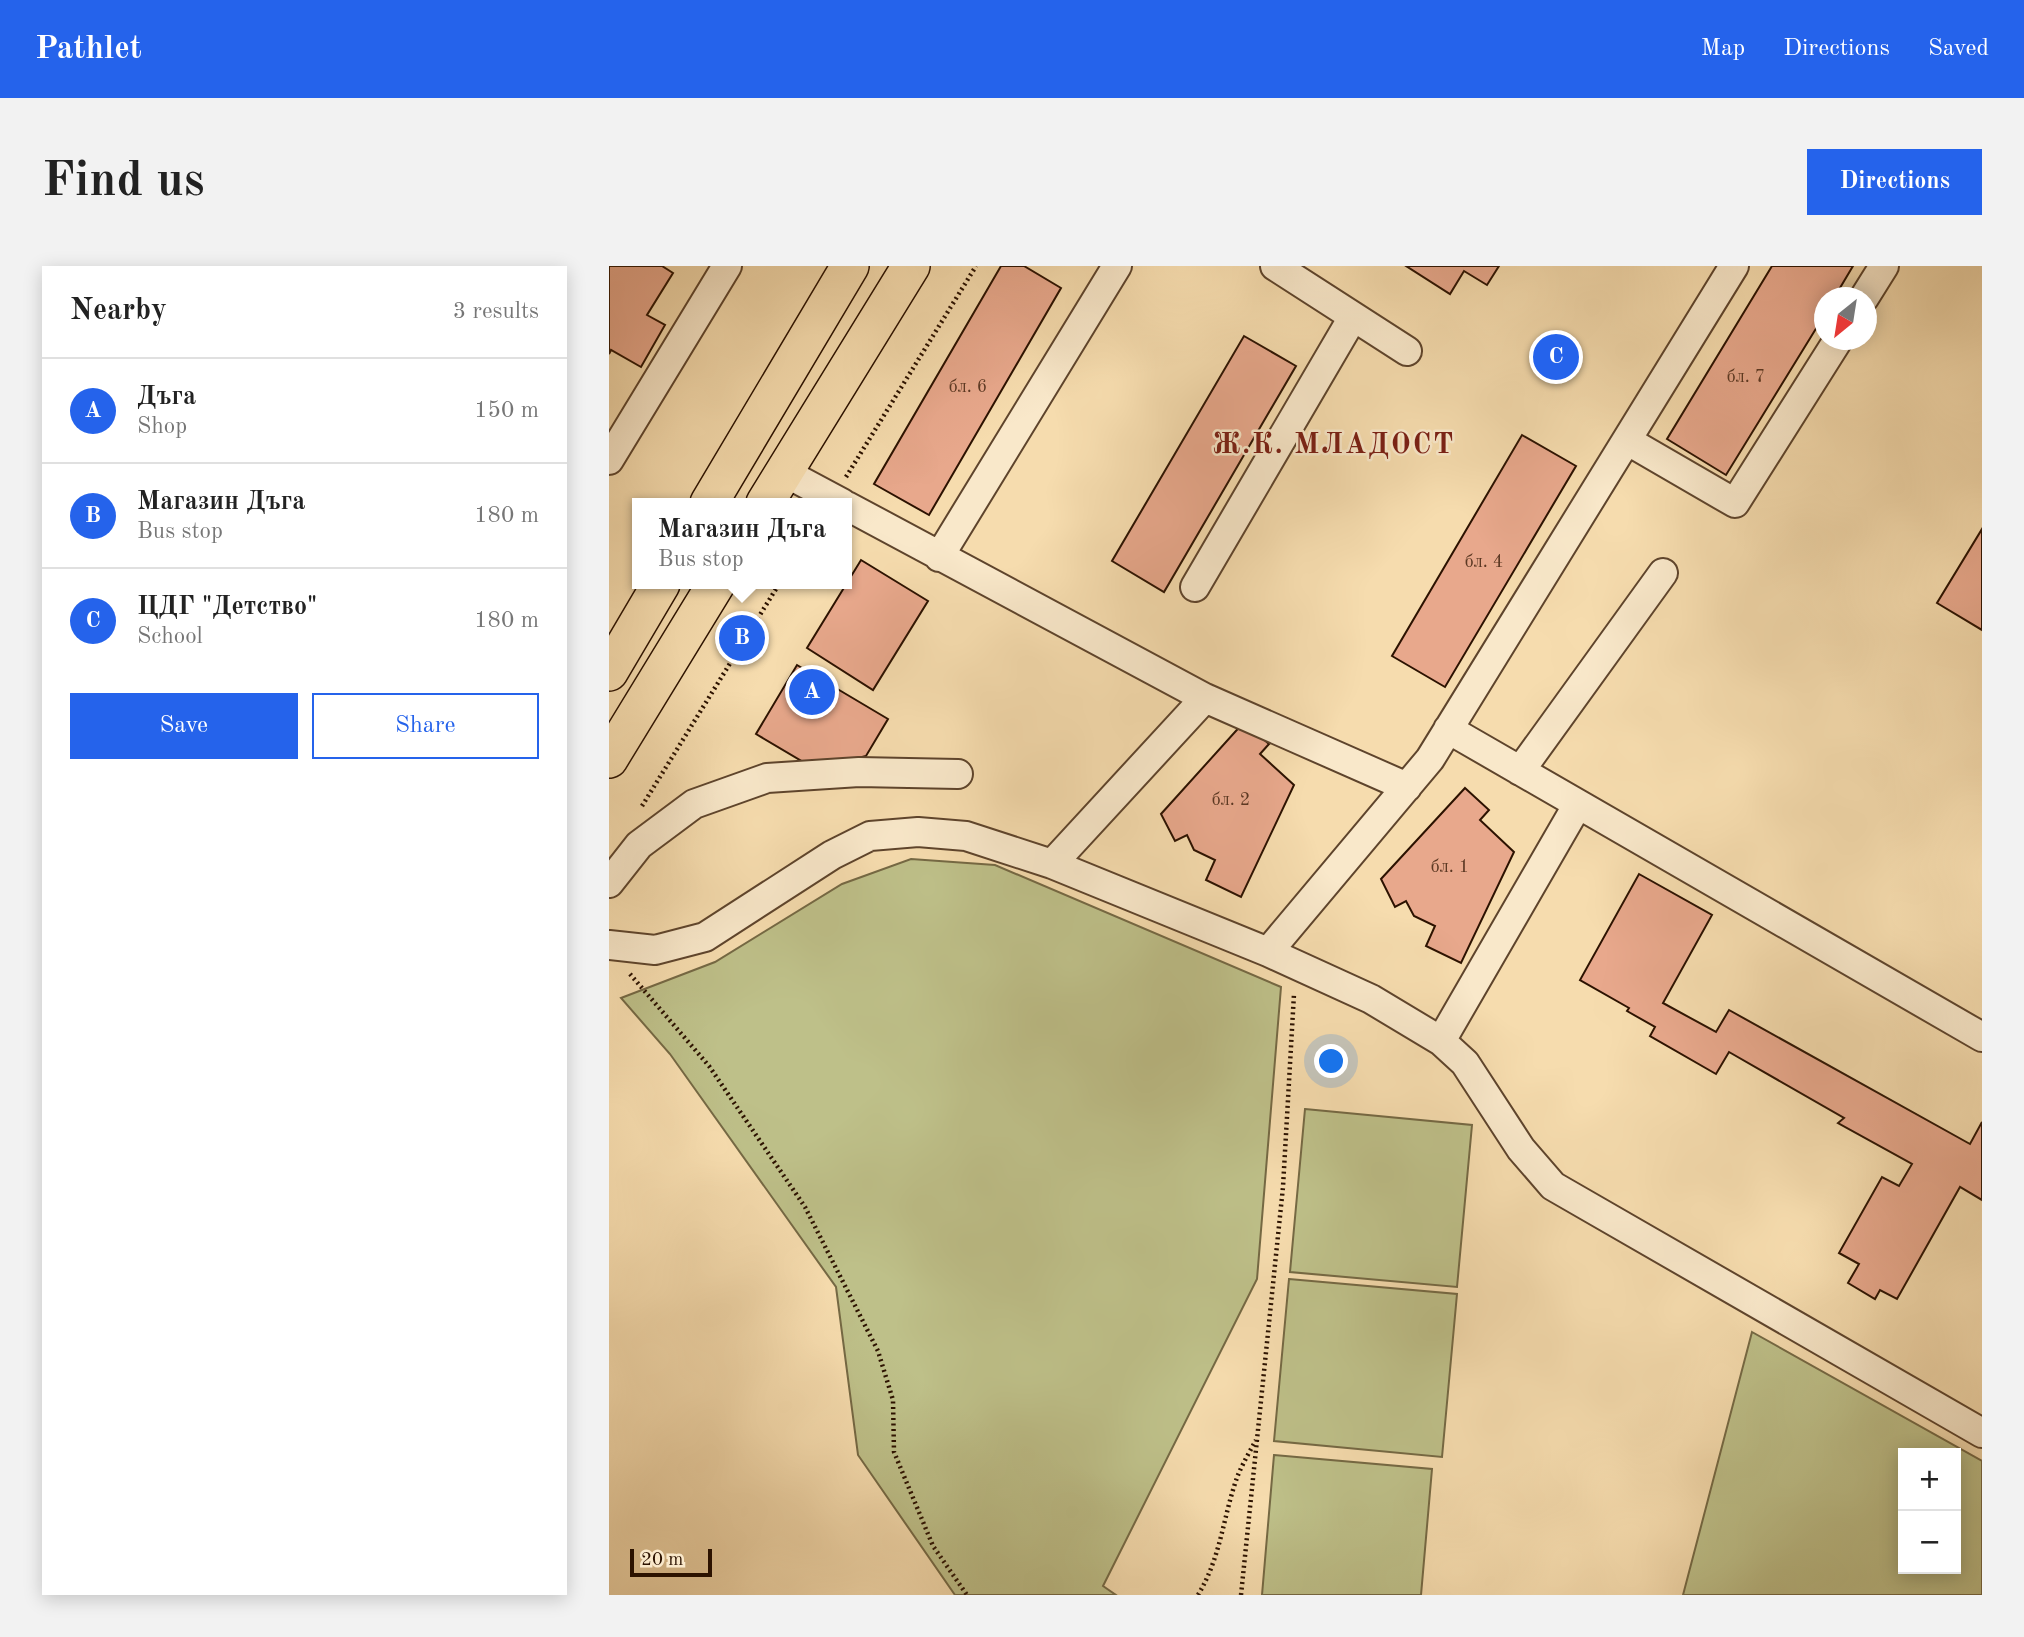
<!DOCTYPE html>
<html lang="en">
<head>
<meta charset="utf-8">
<style>
	body { margin:0; font-family:"Old Standard TT",serif; background:#f2f2f2; color:#222 }
	.controls { position:absolute; right:21px; bottom:21px; display:grid; overflow:hidden; border-radius:0px; box-shadow:0 4px 18px #0003 }
	.controls button { width:63px; height:63px; display:grid; place-items:center; padding:0; border:0; border-bottom:2px solid #e0e0e0; background:#fff; color:#222; font:35px sans-serif }
	.compass { position:absolute; left:1205px; top:21px; width:63px; height:63px; border-radius:50%; background:#fff; box-shadow:0 4px 18px #0003; rotate:210deg }
	.scale { position:absolute; left:21px; bottom:18px; width:82px; box-sizing:border-box; padding-left:7px; border:4px solid #2c1200; border-top:0; font-size:19px; line-height:24px; white-space:nowrap; color:#2c1200; -webkit-text-stroke:5px #f9e8ca; paint-order:stroke }
	.you { position:absolute; left:723px; top:796px; width:24px; height:24px; margin:-18px; border:5px solid #fff; border-radius:50%; background:#1a73e8; box-shadow:0 0 0 10px #1a73e833 }
	.badge { display:grid; place-items:center; width:46px; height:46px; border-radius:50%; background:#2563eb; color:#fff; font-size:23px; font-weight:700 }
	.pin { position:absolute; translate:-50% -50%; border:4px solid #fff; box-shadow:0 2px 7px #0006 }
	.popup { position:absolute; left:23px; top:232px; width:220px; height:91px; box-sizing:border-box; display:grid; place-content:center; border-radius:0px; background:#fff; filter:drop-shadow(0 2px 5px #0005); font-size:23px; white-space:nowrap; color:#767676 }
	.popup b { font-size:26px; color:#222 }
	.popup::after { content:''; position:absolute; left:50%; top:100%; margin-left:-14px; border:14px solid transparent; border-top-color:#fff }
	.list { margin:0; padding:0; list-style:none }
	h2 { display:flex; justify-content:space-between; align-items:center; height:91px; margin:0; padding:0 28px; font-size:30px }
	h2 small { font-size:23px; font-weight:400; color:#767676 }
	.list li { display:grid; grid-template-columns:46px 1fr auto; gap:21px; align-items:center; box-sizing:border-box; height:105px; padding:0 28px; border-top:2px solid #e0e0e0 }
	.list b { display:block; font-size:26px; white-space:nowrap }
	.list p { margin:0; font-size:23px; white-space:nowrap; color:#767676 }
	.list em { font-size:23px; font-style:normal; color:#767676 }
	.actions { display:flex; gap:14px; padding:21px 28px }
	.actions a { flex:1; padding:16px 0; border:2px solid #2563eb; border-radius:0px; text-align:center; font-size:24px; color:#2563eb }
	.actions .main { background:#2563eb; color:#fff }
	.map { position:relative; flex:none; width:1373px; height:1329px; overflow:hidden; border-radius:0px }
	header { display:flex; align-items:center; gap:42px; box-sizing:border-box; height:98px; padding:0 35px; background:#2563eb; color:#fff }
	header strong { font-size:33px }
	nav { display:flex; gap:38px; margin-inline-start:auto; font-size:24px }
	.intro { display:flex; align-items:center; justify-content:space-between; box-sizing:border-box; height:168px; padding:0 42px }
	h1 { margin:0; font-size:49px }
	.button { padding:18px 32px; border-radius:0px; background:#2563eb; color:#fff; font-size:24px; font-weight:700 }
	main { display:flex; gap:42px; padding:0 42px }
	aside { flex:1; background:#fff; border-radius:0px; box-shadow:0 4px 18px #0003 }
	.map>svg:first-child { display:block }
	.green { fill:#bec089; stroke:#756944; stroke-width:2; fill-rule:evenodd }
	.building { fill:#e8a88c; stroke:#2c1200; stroke-width:2 }
	.lines { fill:none; stroke-linecap:round; stroke-linejoin:round }
	.minor-casing { stroke:#5e442c; stroke-width:32 }
	.major-casing { stroke:#2c1200; stroke-width:40 }
	.path { stroke:#2c1200; stroke-width:4.5; stroke-dasharray:2 3.5; stroke-linecap:butt }
	.minor { stroke:#f9e8ca; stroke-width:28 }
	.major { stroke:#f6dcae; stroke-width:37 }
	.labels { text-anchor:middle; stroke-width:5; stroke-linejoin:round; paint-order:stroke }
	.number-label { font-size:18px; fill:#5b3823 }
	.district-label { font-size:28px; font-weight:bold; letter-spacing:2px; fill:#7a1f14; stroke:#f9e8ca }
</style>
</head>
<body>
<header>
<strong>Pathlet</strong>
<nav><a>Map</a><a>Directions</a><a>Saved</a></nav>
</header>
<div class="intro"><h1>Find us</h1><a class="button">Directions</a></div>
<main>
<aside>
<h2>Nearby<small>3 results</small></h2>
<ul class="list">
<li><span class="badge">A</span><div><b>Дъга</b><p>Shop</p></div><em>150 m</em></li>
<li><span class="badge">B</span><div><b>Магазин Дъга</b><p>Bus stop</p></div><em>180 m</em></li>
<li><span class="badge">C</span><div><b>ЦДГ &quot;Детство&quot;</b><p>School</p></div><em>180 m</em></li>
</ul>
<div class="actions"><a class="main">Save</a><a>Share</a></div>
</aside>
<div class="map">
<svg width="1373" height="1329" viewBox="0 0 1373 1329">
	<rect width="100%" height="100%" fill="#f6dcae"/>
	<filter id="stains"><feTurbulence type="fractalNoise" baseFrequency=".00286" numOctaves="4"/><feColorMatrix values="0 0 0 0 .2 0 0 0 0 .09 0 0 0 0 .02 0 0 0 .5 -.17"/></filter>
	<radialGradient id="worn" r=".72"><stop offset=".6" stop-color="#630" stop-opacity="0"/><stop offset="1" stop-color="#630" stop-opacity=".3"/></radialGradient>
	<!-- green -->
	<path class="green" d="M302,593L386,599L672,721L648,1013L494,1320L507,1329H346L249,1189L227,1021L61,788L12,732L106,696L233,618Z
		M696,843L863,859L848,1021L681,1006Z
		M680,1013L848,1028L833,1191L665,1175Z
		M1143,1066L1373,1195V1329H1074ZM1294,1187H1347V1303H1294Z
		M665,1189L823,1203L812,1329H653Z"/>
	<!-- building -->
	<path class="building" d="M0,0H53L64,7L38,49L56,59L32,101L2,84L0,88Z
		M392,0H415L452,22L320,249L265,218Z
		M797,0H890L878,19L855,5L841,28Z
		M1163,0H1244L1225,32H1216V48L1117,209L1058,173Z
		M635,70L687,100L555,326L503,295Z
		M913,169L967,200L836,421L783,390Z
		M1373,263V364L1328,337Z
		M252,294L319,335L264,424L198,382Z
		M188,399L279,453L257,490L206,503L147,468Z
		M635,456L660,478L651,488L685,519L632,631L597,614L606,594L585,584L578,569L566,575L552,548Z
		M856,522L880,544L871,554L905,586L852,697L817,680L826,660L805,650L797,635L786,641L772,613Z
		M1030,608L1103,649L1054,737L1107,766L1120,744L1361,878L1373,856V934L1351,921L1288,1033L1271,1024L1266,1033L1239,1017L1250,998L1230,987L1273,911L1290,920L1303,898L1229,857L1235,852L1120,786L1107,808L1041,770L1046,761L1018,745L1020,742L971,714Z"/>
	<g class="lines">
		<defs>
			<path id="minor" d="M666,0L798,85
				M1255,32L1275,0
				M1019,175L1126,237L1229,74
				M0,194L118,0
				M175,206L233,237
				M238,240L596,432L798,521
				M330,291L508,0
				M586,321L744,51
				M839,463L1373,771
				M911,505L1054,307
				M443,598L596,432
				M0,617L30,579L85,538L158,512L250,506L349,508
				M0,679L46,684L96,671L223,589L261,570L309,566L357,570L443,598L659,686L762,733L832,775L856,797L912,883L944,920L1373,1167
				M659,686L821,493L1125,0
				M832,775L969,538"/>
			<path id="major" d="M100,237L241,0
				M156,237L302,0
				M0,406L52,318
				M0,493L107,318"/>
		</defs>
		<!-- minor casing -->
		<use href="#minor" class="minor-casing"/>
		<!-- major casing -->
		<use href="#major" class="major-casing"/>
		<!-- path -->
		<path class="path" d="M237,211L367,0
			M33,540L170,318
			M21,708L100,800L196,941L269,1085L284,1134L285,1186L324,1280L358,1329
			M589,1329C613,1289 614,1249 629,1209C634,1197 641,1185 647,1174
			M632,1329L674,921L685,728"/>
		<!-- minor -->
		<use href="#minor" class="minor"/>
		<!-- major -->
		<use href="#major" class="major"/>
	</g>
	<g class="labels">
		<!-- number labels -->
		<g class="number-label">
			<text x="1137" y="116">бл. 7</text>
			<text x="359" y="126">бл. 6</text>
			<text x="875" y="301">бл. 4</text>
			<text x="622" y="539">бл. 2</text>
			<text x="841" y="606">бл. 1</text>
		</g>
		<!-- district labels -->
		<g class="district-label">
			<text x="725" y="187">Ж.К. МЛАДОСТ</text>
		</g>
	</g>
	<rect width="100%" height="100%" filter="url(#stains)"/>
	<rect width="100%" height="100%" fill="url(#worn)"/>
</svg>
<div class="controls">
<button>+</button>
<button>−</button>
</div>
<svg class="compass" viewBox="-18 -18 36 36"><path d="M0-13l5 13h-10z" fill="#e53935"/><path d="M0 13l5-13h-10z" fill="#767676"/></svg>
<div class="scale">20 m</div>
<div class="you"></div>
<div class="pin badge" style="left:203px;top:426px">A</div>
<div class="pin badge" style="left:133px;top:372px">B</div>
<div class="popup"><b>Магазин Дъга</b>Bus stop</div>
<div class="pin badge" style="left:947px;top:91px">C</div>
</div>
</main>
</body>
</html>
